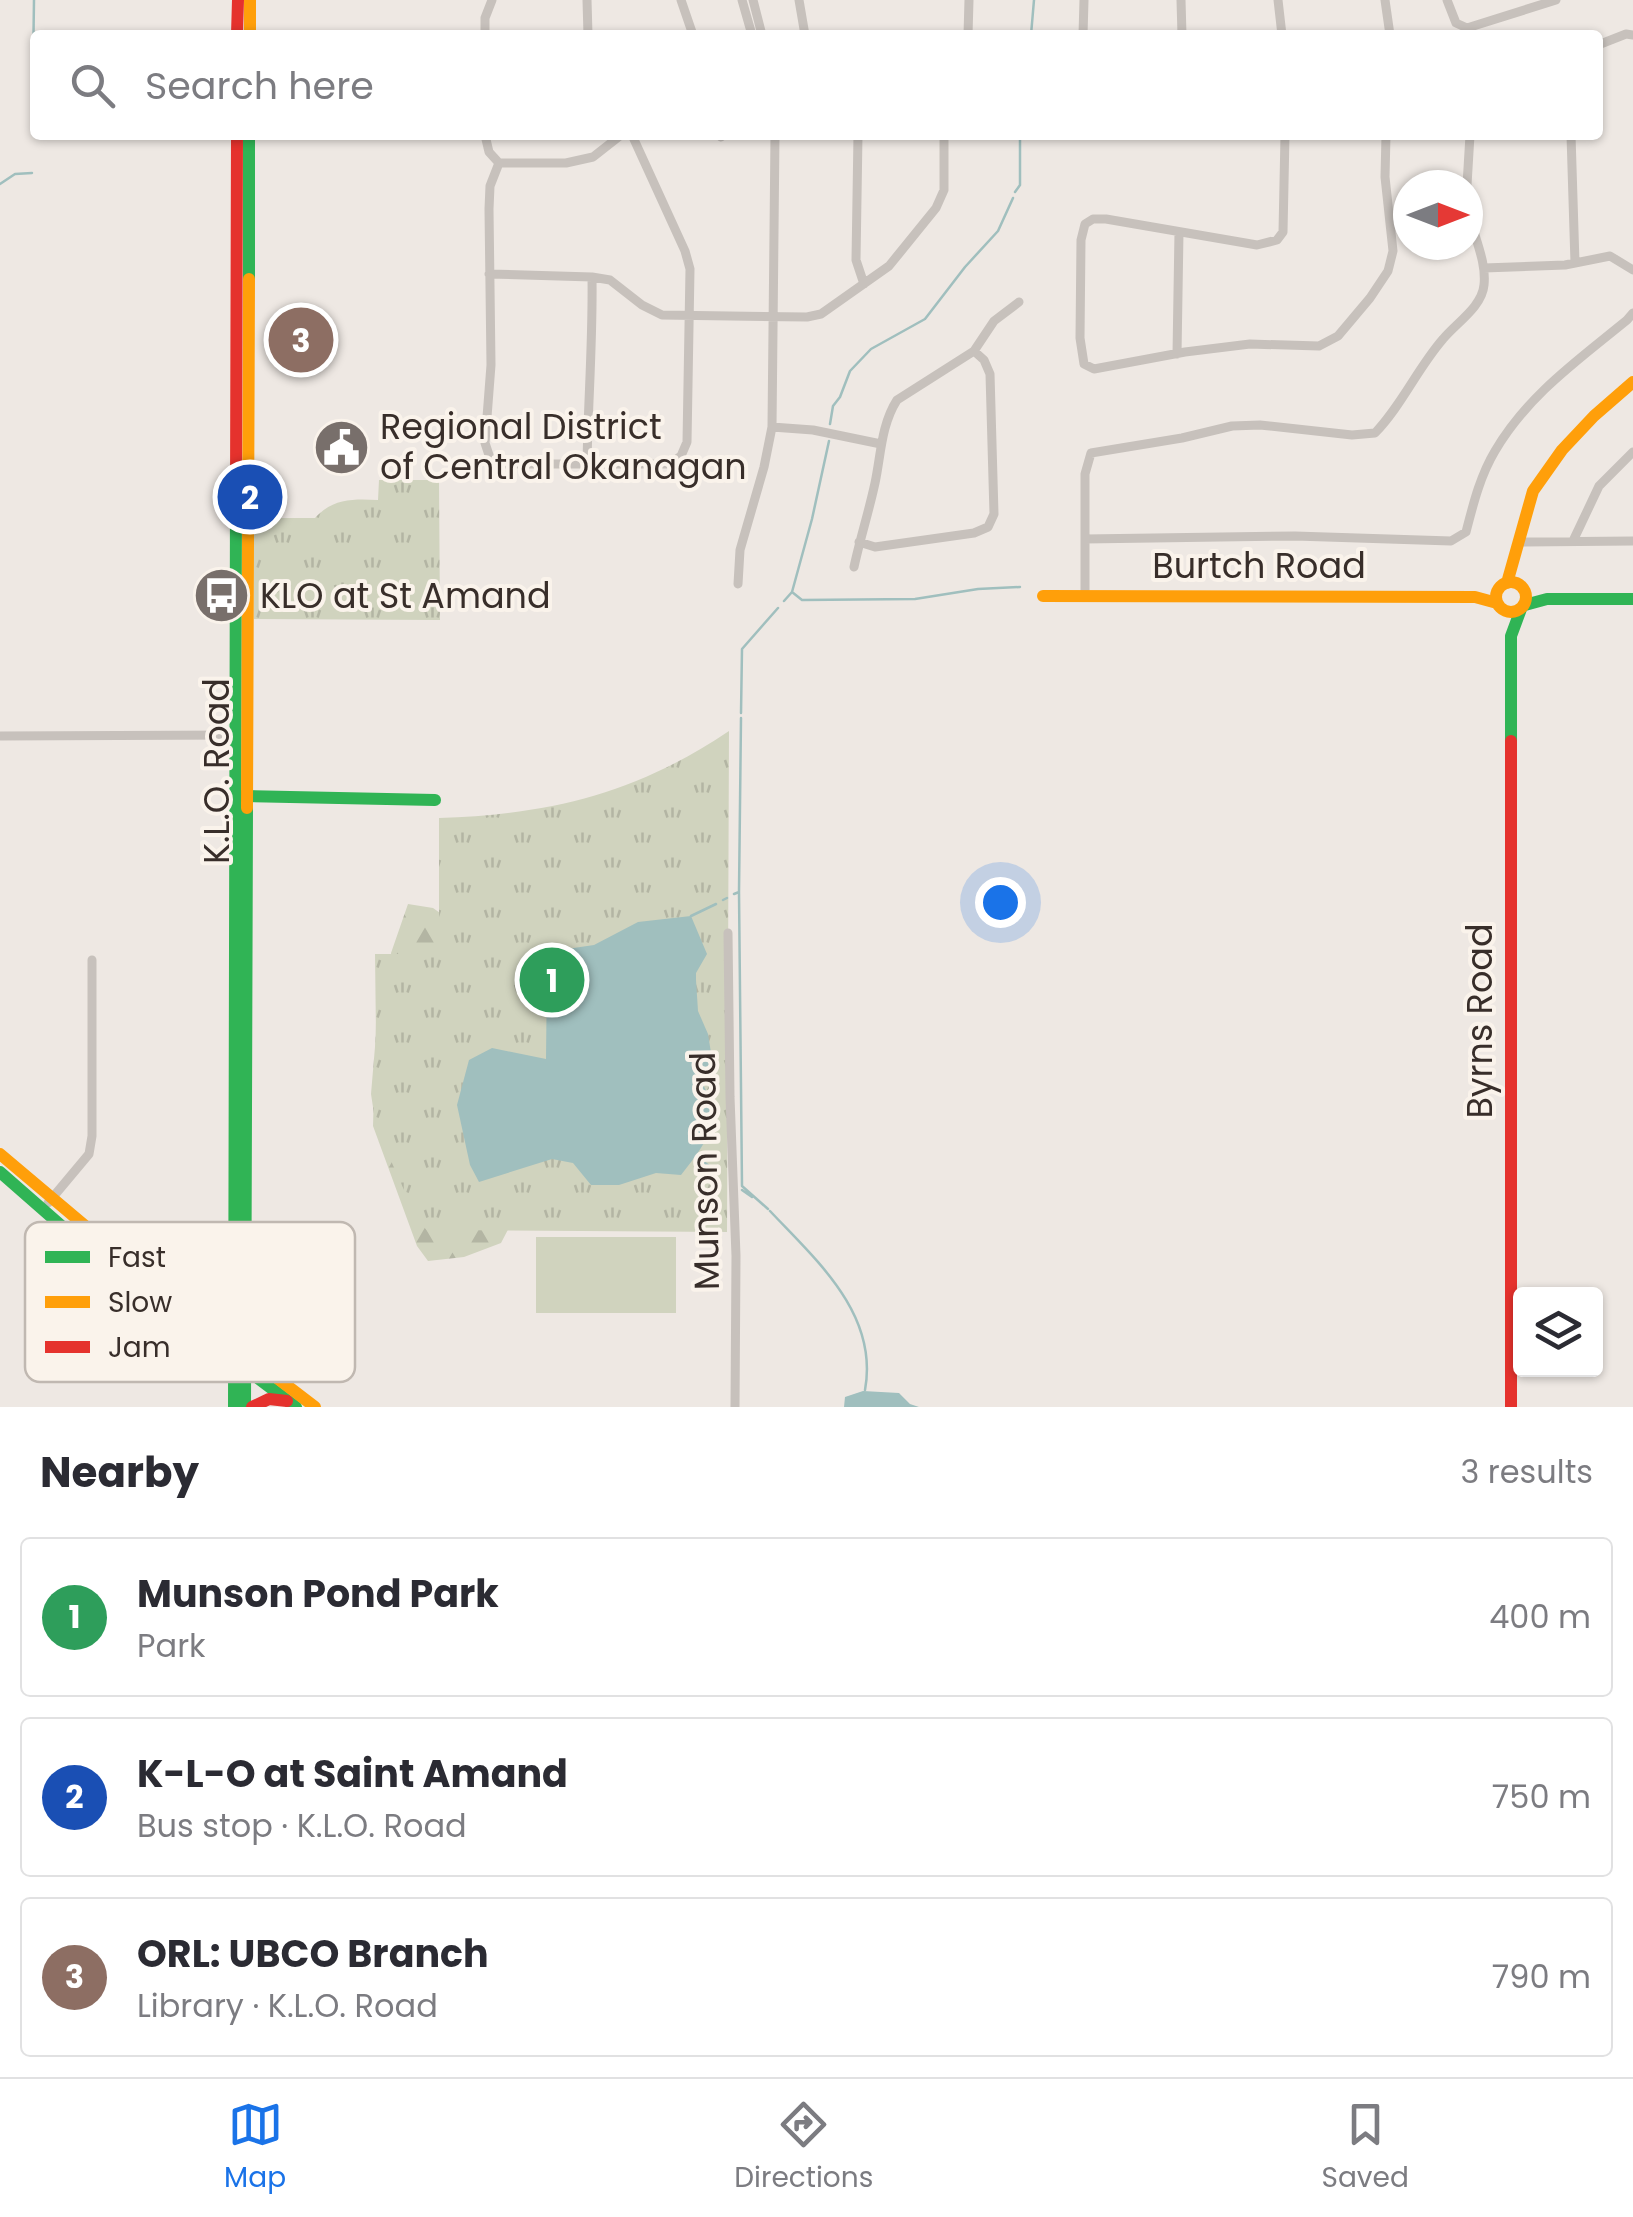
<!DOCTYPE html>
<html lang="en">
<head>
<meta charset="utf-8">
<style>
	body { margin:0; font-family:Poppins,sans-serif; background:#f2f2f3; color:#2b2b33 }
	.controls { position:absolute; right:30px; bottom:30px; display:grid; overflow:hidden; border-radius:10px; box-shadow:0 2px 8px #0004 }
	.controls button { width:90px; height:90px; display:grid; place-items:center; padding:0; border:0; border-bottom:2px solid #e1e1e2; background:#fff; color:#2b2b33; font:50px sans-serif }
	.compass { position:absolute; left:1393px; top:170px; width:90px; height:90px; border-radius:50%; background:#fff; box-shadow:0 2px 8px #0004; rotate:90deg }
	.you { position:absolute; left:1000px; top:902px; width:35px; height:35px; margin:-25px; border:8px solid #fff; border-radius:50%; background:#1a73e8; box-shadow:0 0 0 15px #1a73e833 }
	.badge { display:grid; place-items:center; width:65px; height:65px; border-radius:50%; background:#1a73e8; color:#fff; font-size:32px; font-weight:700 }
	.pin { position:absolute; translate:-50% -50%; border:5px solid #fff; box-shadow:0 2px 10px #0006 }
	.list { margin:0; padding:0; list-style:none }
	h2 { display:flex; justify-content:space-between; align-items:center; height:130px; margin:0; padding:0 40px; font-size:42px }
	h2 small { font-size:32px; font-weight:400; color:#7c7c81 }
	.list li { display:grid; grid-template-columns:65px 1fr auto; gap:30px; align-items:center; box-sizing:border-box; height:160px; margin:0 20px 20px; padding:0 20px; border:2px solid #e1e1e2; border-radius:10px }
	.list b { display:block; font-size:38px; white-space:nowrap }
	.list p { margin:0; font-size:32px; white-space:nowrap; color:#7c7c81 }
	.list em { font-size:32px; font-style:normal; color:#7c7c81 }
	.icon { flex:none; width:55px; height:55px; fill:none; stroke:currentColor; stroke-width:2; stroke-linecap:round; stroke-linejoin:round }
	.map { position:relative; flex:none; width:1633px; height:1407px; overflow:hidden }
	.search { position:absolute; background:#fff; box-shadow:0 2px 8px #0004; left:30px; right:30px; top:30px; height:110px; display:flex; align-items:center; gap:25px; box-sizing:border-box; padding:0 35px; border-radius:10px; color:#7c7c81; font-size:38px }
	.sheet { height:670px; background:#fff }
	nav { display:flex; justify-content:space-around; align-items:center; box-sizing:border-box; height:140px; border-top:2px solid #e1e1e2; background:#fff; font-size:28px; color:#7c7c81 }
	nav a { display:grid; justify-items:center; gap:5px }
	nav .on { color:#1a73e8 }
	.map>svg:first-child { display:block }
	.grass { fill:#d0d3be }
	.forest { fill:url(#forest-firs) }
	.park { fill:url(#park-tufts) }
	.water { fill:#a0bfbe }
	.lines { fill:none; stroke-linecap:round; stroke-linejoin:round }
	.stream { stroke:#a0bfbe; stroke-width:2.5 }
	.street { stroke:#c7c1bc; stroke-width:9 }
	.fast { stroke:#30b455; stroke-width:12 }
	.slow { stroke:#ff9f0a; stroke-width:12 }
	.jam { stroke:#e5322d; stroke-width:12 }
	.labels { text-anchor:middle; stroke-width:8; stroke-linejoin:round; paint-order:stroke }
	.poi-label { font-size:35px; fill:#382e2a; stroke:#faf3eb; text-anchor:start }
	.street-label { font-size:35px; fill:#382e2a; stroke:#faf3eb }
	.key { fill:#faf3eb; stroke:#c0b8b1; stroke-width:2.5 }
	.key-label { font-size:28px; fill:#382e2a }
</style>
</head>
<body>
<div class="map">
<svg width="1633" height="1407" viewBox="0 0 1633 1407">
	<defs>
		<pattern id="forest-firs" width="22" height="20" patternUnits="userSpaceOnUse" patternTransform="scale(2.5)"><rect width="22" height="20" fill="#d0d3be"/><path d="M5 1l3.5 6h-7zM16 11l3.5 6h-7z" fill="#b3b5a3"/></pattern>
		<pattern id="park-tufts" width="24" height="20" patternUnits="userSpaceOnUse" patternTransform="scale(2.5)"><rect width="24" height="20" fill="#d0d3be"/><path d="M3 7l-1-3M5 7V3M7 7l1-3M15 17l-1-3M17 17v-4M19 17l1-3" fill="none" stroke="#b3b5a3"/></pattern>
	</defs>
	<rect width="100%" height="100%" fill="#eee8e3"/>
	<!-- grass -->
	<path class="grass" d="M536,1237H676V1313H536Z"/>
	<!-- forest -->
	<path class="forest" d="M408,904L433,908L463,929L526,1195L501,1243L464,1257L428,1261L417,1246L373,1126L376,1022L394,999L391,953Z"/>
	<!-- park -->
	<path class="park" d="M379,480H439L440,620L254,619V518H315C333,498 354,499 378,500Z
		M729,731L727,1232L439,1230L438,1244L416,1217L376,1127L371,1094L376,1035L375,954H439V818C551,814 635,794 729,731Z"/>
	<!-- water -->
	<path class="water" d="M691,916L707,954L696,973V980L698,1011L708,1034L712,1059L701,1080C704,1087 709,1095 711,1103C718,1131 697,1154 681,1175L656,1173L619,1185H591L573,1163L552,1159L479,1182L470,1165L457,1105L469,1060L492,1048L546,1059L547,968L560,950L594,945L638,922Z
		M863,1391L899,1393L910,1404L919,1407H844L845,1397Z"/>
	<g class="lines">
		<!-- stream -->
		<path class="stream" d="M1031,35L1034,0
			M33,69L34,0
			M0,184L15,174L32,173
			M1015,192L1020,185V135
			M830,424L833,406L840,397L850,371L871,349L925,319L965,267L998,231L1013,198
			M792,592L802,600L915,599L978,589L1020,587
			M784,601L792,592L812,519L829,441
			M741,713L742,649L778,608
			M739,892L742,1186L768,1209
			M734,894L739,892L741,718
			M723,900L727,898
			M691,916L716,904
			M694,1155L709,1166
			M742,1190L752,1197
			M770,1211C816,1260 879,1314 865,1390"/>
		<!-- street -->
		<path class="street" d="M587,0L588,35
			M681,0L693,35
			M742,0L752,35
			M753,0L762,35
			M799,0L805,35
			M1181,0L1182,35
			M1278,0L1282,35
			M1385,0L1390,35
			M1447,0L1456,23L1467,28L1556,0
			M485,35V18L492,0
			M968,35L969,0
			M1083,35L1084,0
			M1598,45L1626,34L1633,35
			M485,135L489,152L499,163H566L593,157L621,135
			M720,135L721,137
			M858,135L856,260L864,284
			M1285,135L1283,232L1277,240L1257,245L1106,219H1093L1085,224L1081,240L1080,338L1084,364L1094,369L1185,352L1250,344L1319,346L1338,336L1370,298L1388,271L1393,251L1385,177L1386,135
			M1571,135L1575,263
			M499,163L490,186L489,209L491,365L485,443L490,458L505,464H670L681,456L687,442L690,269L685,251L632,135
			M1467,185L1470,135
			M1484,268L1565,265L1610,256L1633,270
			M489,274L592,277L610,280L642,305L662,315L807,317L821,314L889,266L936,208L944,190V135
			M1177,354L1179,232
			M772,427L813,430L881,444
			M587,464C588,402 593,340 592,277
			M1085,539L1295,536L1451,541L1466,532C1473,505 1480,476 1495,451C1528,395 1577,361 1627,320L1633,313
			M1573,541L1599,486L1633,452
			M859,542L875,547L974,533L988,527L994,514L990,374L984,360L974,351
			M1519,542L1633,541
			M854,567C860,539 869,511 875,483C881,455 881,425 897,400L974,351L994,321L1019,302
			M738,584L740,550L764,467L772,427L775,135
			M1085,596V474L1091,453L1182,438L1232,426L1260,425L1352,435L1375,433C1402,405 1417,369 1443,339C1456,323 1482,307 1484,285C1487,256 1469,230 1468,202
			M0,736L236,735
			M728,933L730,1097L736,1256L735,1407
			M48,1203L89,1154L92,1136V960"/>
		<!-- fast -->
		<path class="fast" d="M249,279V135
			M1525,605L1547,599H1633
			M1511,741V636L1521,609
			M243,796L435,800
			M0,1172L89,1250L296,1407
			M187,1309C207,1314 221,1311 233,1293
			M234,1407L236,493
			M245,1407L247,808"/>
		<!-- slow -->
		<path class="slow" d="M250,0V35
			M1496 597a15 15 0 1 1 30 0a15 15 0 1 1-30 0Z
			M1507,583L1533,491L1562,450L1594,416L1633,382
			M1043,596L1475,597L1497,603
			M247,808L249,279
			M0,1154L154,1284L315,1407"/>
		<!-- jam -->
		<path class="jam" d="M237,35L238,0
			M236,493L237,135
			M1511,741V1407
			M252,1407L269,1399L287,1401"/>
	</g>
	<!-- icons -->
	<defs>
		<symbol id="civic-disc" viewBox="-11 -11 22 22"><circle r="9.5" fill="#786f6b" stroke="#faf3eb"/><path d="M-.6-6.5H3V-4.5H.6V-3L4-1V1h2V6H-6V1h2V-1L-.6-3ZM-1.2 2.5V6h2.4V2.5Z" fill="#fff"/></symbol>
		<symbol id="bus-disc" viewBox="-11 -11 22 22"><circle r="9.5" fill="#786f6b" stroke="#faf3eb"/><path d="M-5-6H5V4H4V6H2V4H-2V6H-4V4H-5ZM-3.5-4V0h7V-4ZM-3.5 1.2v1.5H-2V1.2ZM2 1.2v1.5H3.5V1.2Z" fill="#fff"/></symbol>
	</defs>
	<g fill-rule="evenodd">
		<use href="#civic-disc" x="310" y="416" width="63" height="63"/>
		<use href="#bus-disc" x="190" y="564" width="63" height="63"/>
	</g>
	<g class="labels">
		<!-- poi labels -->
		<g class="poi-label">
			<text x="380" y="439">Regional District<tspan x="380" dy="40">of Central Okanagan</tspan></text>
			<text x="260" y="608">KLO at St Amand</text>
		</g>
		<!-- street labels -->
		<g class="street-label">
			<text x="1259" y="578">Burtch Road</text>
			<text transform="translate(217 771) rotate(-90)" y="12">K.L.O. Road</text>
			<text transform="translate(1480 1021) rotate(-90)" y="12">Byrns Road</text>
			<text transform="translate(705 1171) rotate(-91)" y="12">Munson Road</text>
		</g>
	</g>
	<!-- legend -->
	<rect x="25" y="1222" width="330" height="160" rx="15" class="key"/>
	<rect x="45" y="1251" width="45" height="12" fill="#30b455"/>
	<rect x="45" y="1296" width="45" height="12" fill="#ff9f0a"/>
	<rect x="45" y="1341" width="45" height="12" fill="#e5322d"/>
	<g class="key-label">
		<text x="108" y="1267">Fast</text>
		<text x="108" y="1312">Slow</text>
		<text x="108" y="1357">Jam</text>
	</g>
</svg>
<div class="controls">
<button><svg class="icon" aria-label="layers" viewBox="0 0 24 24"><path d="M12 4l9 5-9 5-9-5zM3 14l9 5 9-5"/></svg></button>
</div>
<svg class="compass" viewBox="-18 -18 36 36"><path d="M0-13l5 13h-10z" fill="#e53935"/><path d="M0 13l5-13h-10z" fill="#7c7c81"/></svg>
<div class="you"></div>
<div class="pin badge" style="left:552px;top:980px;background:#2e9e5b">1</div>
<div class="pin badge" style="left:250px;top:497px;background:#1a4fb4">2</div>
<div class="pin badge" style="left:301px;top:340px;background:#8d6e63">3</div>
<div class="search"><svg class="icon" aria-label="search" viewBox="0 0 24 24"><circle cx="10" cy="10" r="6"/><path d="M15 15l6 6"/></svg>Search here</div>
</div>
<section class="sheet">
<h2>Nearby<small>3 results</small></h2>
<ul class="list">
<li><span class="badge" style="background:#2e9e5b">1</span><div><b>Munson Pond Park</b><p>Park</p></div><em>400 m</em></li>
<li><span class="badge" style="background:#1a4fb4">2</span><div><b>K-L-O at Saint Amand</b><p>Bus stop · K.L.O. Road</p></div><em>750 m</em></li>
<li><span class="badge" style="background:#8d6e63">3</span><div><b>ORL: UBCO Branch</b><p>Library · K.L.O. Road</p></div><em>790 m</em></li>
</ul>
</section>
<nav>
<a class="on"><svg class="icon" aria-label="map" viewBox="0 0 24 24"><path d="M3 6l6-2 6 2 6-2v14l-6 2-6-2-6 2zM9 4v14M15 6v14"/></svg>Map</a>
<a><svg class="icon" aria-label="directions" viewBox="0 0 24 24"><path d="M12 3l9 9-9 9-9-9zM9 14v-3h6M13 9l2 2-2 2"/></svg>Directions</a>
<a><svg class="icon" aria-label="saved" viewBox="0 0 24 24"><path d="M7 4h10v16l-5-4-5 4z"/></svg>Saved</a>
</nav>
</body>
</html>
